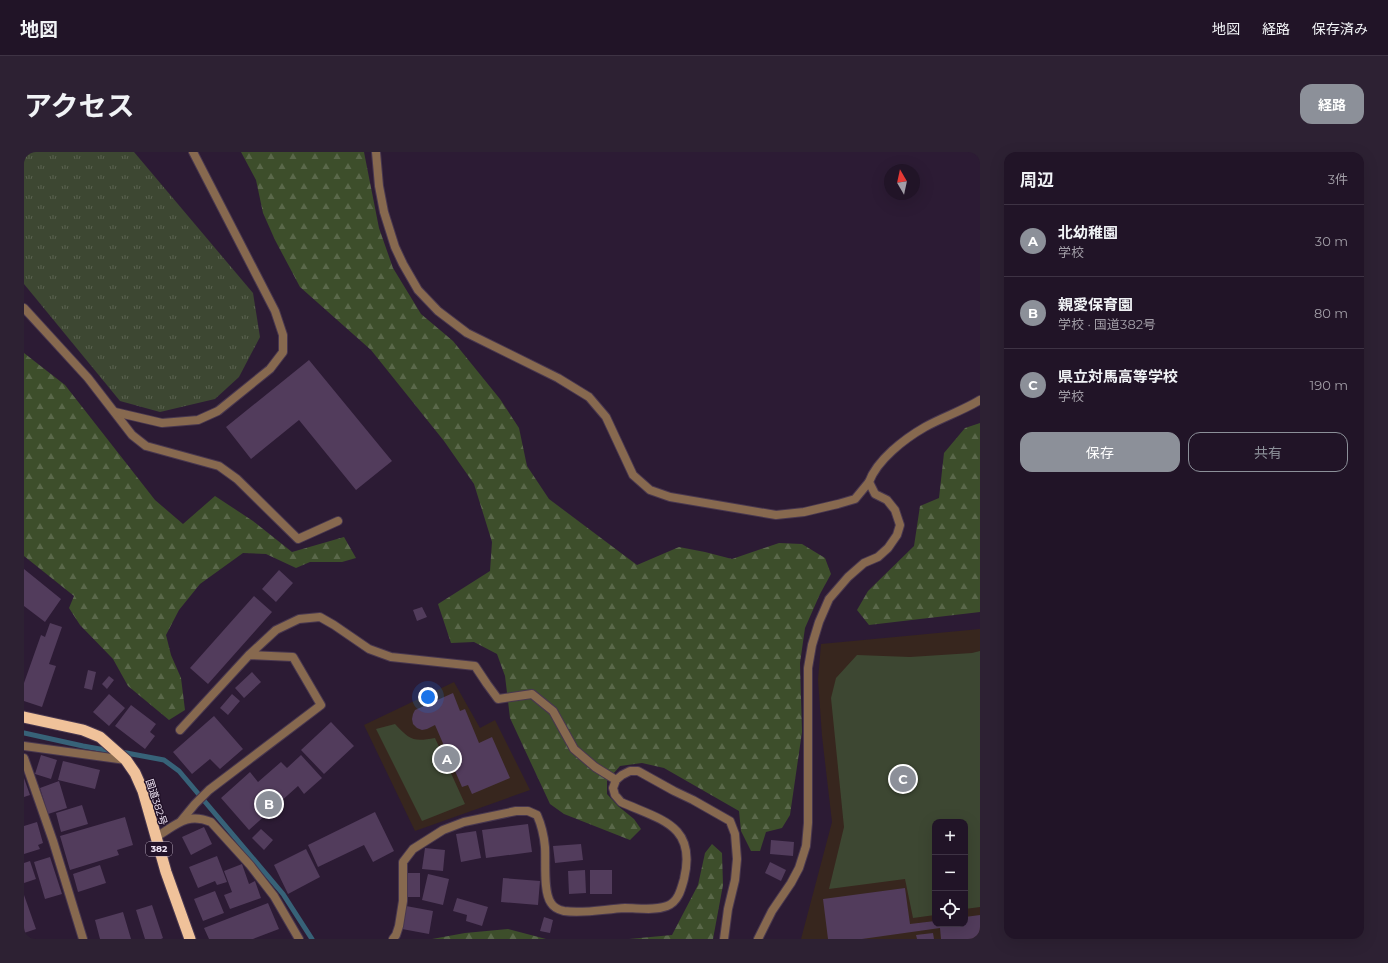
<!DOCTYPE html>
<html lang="ja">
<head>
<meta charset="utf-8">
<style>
	body { margin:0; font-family:Montserrat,"Noto Sans JP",sans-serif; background:#2d2133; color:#f1f3f6 }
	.controls { position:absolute; right:12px; bottom:12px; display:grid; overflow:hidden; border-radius:8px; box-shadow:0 4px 16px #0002 }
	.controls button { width:36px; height:36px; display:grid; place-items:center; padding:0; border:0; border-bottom:1px solid #3e3344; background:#211427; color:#f1f3f6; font:20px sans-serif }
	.compass { position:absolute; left:860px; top:12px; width:36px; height:36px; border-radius:50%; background:#211427; box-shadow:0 4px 16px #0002; rotate:351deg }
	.you { position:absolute; left:404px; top:545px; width:14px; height:14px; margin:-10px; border:3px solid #fff; border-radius:50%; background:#1a73e8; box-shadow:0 0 0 6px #1a73e833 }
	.badge { display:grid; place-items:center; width:26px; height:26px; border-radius:50%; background:#8c9099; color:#fff; font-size:13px; font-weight:700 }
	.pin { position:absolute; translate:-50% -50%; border:2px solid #fff; box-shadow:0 1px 4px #0006 }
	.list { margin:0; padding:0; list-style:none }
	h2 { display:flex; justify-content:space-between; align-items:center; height:52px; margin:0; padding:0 16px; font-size:17px }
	h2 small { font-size:13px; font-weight:400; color:#a29ea7 }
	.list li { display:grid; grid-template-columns:26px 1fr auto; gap:12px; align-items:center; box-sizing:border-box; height:72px; padding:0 16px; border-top:1px solid #3e3344 }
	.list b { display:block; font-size:15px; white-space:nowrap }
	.list p { margin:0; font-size:13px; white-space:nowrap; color:#a29ea7 }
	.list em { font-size:13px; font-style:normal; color:#a29ea7 }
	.actions { display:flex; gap:8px; padding:12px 16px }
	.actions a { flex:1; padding:9px 0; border:1px solid #8c9099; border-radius:12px; text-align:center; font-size:14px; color:#8c9099 }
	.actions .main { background:#8c9099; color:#fff }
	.icon { flex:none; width:22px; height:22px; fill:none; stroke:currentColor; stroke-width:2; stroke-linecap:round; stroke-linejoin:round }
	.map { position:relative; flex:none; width:956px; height:787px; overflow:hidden; border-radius:12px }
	header { display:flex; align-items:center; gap:24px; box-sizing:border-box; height:56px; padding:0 20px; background:#211427; border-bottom:1px solid #3e3344 }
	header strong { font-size:19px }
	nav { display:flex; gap:22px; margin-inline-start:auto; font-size:14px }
	.intro { display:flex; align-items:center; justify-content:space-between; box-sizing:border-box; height:96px; padding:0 24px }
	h1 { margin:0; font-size:28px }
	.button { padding:10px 18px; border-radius:12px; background:#8c9099; color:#fff; font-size:14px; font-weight:700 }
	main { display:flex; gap:24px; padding:0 24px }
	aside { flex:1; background:#211427; border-radius:12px; box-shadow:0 4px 16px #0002 }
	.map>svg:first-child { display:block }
	.education { fill:#37261e; fill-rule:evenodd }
	.grass { fill:url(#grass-tufts) }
	.forest { fill:url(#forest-firs) }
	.green { fill:#3d4732 }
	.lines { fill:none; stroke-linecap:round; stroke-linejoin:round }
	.stream { stroke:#376278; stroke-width:5 }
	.building { fill:#523c5c }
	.service-casing { stroke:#48374f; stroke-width:10 }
	.minor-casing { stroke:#48374f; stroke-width:10 }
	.trunk-casing { stroke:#48374f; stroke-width:13 }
	.service { stroke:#87694f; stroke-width:8 }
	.minor { stroke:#87694f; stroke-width:8 }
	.trunk { stroke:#f0c29a; stroke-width:11 }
	.labels { text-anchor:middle; stroke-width:3; stroke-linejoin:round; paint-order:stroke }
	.shield { fill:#221229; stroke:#b3a6b8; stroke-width:1 }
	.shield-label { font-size:9px; font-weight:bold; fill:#f1e6f6 }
	.street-label { font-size:10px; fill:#f1e6f6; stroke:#221229 }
</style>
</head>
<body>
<header>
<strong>地図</strong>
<nav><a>地図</a><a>経路</a><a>保存済み</a></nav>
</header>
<div class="intro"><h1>アクセス</h1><a class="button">経路</a></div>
<main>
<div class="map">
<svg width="956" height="787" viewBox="0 0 956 787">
	<defs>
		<pattern id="grass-tufts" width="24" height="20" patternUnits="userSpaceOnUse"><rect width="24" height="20" fill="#3d4732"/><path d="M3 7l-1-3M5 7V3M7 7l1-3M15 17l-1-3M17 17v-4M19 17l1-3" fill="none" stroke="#5a6250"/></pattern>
		<pattern id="forest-firs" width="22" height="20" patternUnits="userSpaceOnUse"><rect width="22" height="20" fill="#3d4e2b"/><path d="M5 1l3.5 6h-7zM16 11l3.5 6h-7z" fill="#5a684a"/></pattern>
	</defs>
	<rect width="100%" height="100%" fill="#2c1b34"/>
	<!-- education -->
	<path class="education" d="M956,477V787H777L808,670L798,584L794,528L797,492ZM911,670H941V772H911Z
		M430,530L456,576L471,568L506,638L391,679L340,573Z"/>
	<!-- grass -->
	<path class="grass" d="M0,0H110L229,141L236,185L215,225L191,247L136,260L96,249L0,132Z"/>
	<!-- forest -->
	<path class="forest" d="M217,0H340L355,76L369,116L397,162L429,189L476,247L495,276L503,314L525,347L613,413L655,395L681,400L708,407L755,391L778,392L801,406L807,422L796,442L781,476L776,511L778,580L766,663L758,676L742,680L736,699H727L717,679L715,659L640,616L618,611L596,614L583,629V642L594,654L610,667L617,677L606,688L540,662L526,652L486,566L481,524L473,502L450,490L427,491L414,452L466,419L468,390L450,332L420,289L347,198L276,135L251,88L239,61L232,28Z
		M0,201L41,233L131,348L159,372L191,344L229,369L268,400L320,385L332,406L318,410H286L272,416L242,402L219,401L176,432L155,458L142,483L147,503L157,526L161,558L145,568L104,534L89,507L56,473L45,456L50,444L0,404Z
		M956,271V460L845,473L833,458L844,439L890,394L896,354L915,346L920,301L941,276Z
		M688,692L698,701L699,733L689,787H605L648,783L674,733L681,701Z
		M484,777L522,787H408L441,781Z"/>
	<!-- green -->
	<path class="green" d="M956,499V755L941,757V670H911V763L889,766L881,727L805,737L820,675L807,546L812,526L833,503L886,505L948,501Z
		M371,572C386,588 389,590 411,586L441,652L398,669L352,577Z"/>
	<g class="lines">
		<!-- stream -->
		<path class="stream" d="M0,581L59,594L87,599
			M97,600L140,608L155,619L259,742L288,787"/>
	</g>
	<!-- building -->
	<path class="building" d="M285,208L368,309L332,338L275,268L227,307L202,275Z
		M0,417L37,447L21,470L0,454Z
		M255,418L269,431L252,450L238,437Z
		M230,444L248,460L184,532L166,516Z
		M398,455L403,465L393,469L389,458Z
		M26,471L38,475L25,512L32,514L18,555L0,549V531L17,483L21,485Z
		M64,518L72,520L68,538L60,536Z
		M228,520L237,530L220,546L211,536Z
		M85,524L90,528L83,537L78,532Z
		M429,541L436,559L441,557L455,591L468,585L486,626L448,642L444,633L438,635L411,573L403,577L398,578L393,576L389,572L388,567L389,562L391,558Z
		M85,542L101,556L85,574L69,560Z
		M208,542L216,549L204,563L196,556Z
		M107,553L132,572L126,580L131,584L121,597L91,574Z
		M190,564L219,597L196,617L186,607L168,622L149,600Z
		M307,570L330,594L300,622L277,598Z
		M17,603L33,608L27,627L11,622Z
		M277,603L298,626L280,642L274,634L225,678L197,646L226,620L234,630L257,610L263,616Z
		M39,609L76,618L71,637L34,628Z
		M0,626L6,643L0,645Z
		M35,629L43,656L24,662L16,636Z
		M58,653L64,672L37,680L32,661Z
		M351,660L370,699L349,710L340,693L294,715L284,693Z
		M101,665L109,693L93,698L95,703L46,718L36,684Z
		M13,670L19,691L14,693L16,697L0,702V674Z
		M504,672L508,700L462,706L458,678Z
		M180,675L188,692L167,703L158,685Z
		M237,677L249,688L240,698L228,686Z
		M452,679L457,706L437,710L432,682Z
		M747,688L770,690L769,704L746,702Z
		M557,692L559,708L531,711L529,694Z
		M401,696L421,698L419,719L398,717Z
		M282,697L296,725L264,742L250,713Z
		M193,704L203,730L193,733L191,729L174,736L165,715Z
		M26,705L38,742L21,747L10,710Z
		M6,709L12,727L0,731V711Z
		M746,710L762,718L757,729L741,721Z
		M218,712L225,732L231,729L237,746L206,757L200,743L208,740L200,719Z
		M76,713L82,731L54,740L49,722Z
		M561,718L562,741L545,742L544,719Z
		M566,718H588V742H566Z
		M383,721H396V745H383Z
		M404,722L425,727L419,753L398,748Z
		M479,726L516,729L514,753L477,750Z
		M881,736L886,772L911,769V772H941V765L956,763V787H917L916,776L838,787H804L799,747Z
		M191,739L200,761L179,769L170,747Z
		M0,743L12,777L0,781Z
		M433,746L464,755L458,774L442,769L443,763L429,759Z
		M244,751L255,777L229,787H185L180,776Z
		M128,753L139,786L137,787H121L112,758Z
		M382,754L409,759L405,782L378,777Z
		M99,760L107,787H76L71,768Z
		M520,765L529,768L526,781L516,779Z
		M909,781L910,787H893L892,783Z"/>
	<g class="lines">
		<defs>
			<path id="service" d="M352,0L355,34L360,60L371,95L379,112L394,138L414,159L443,181L534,226L565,245L582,265L609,323L626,338L646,345L752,363L780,360L814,352L831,347L845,330
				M0,156L64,226L108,283L122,294L195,314L213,327L274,387L314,369
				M156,578L225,503L252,478L275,467L296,465L310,473L345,497L367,505L451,514L463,532L474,547L508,542L529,559L550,597L571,615L592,628
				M157,669L171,652L185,638L297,553L269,505L225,503"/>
			<path id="minor" d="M91,260L138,271L174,268L194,259L246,217L259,200V183L251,159L169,0
				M0,594L102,608
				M0,606L29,689L59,787
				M132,685C152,673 163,660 187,670L226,713L250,744L275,787
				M369,787L372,783L375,774L379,749V710L389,697L419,678L440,670L492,659H504L513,663C517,672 520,684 521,695C522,710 519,740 527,751C530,756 535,758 540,759C560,762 581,757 601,756C614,756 630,759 643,754C654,750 657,738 660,727C673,673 637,668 597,650L591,643L589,636L592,628L598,623L606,619H614L650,639L669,648L706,669L711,682L713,707L711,728L704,757L700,787
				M734,787L748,759L767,731L775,716L782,694L784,671V516L788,493L795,470L805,447L824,425L840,411L854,405L864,396L873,383L876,373L871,358L863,348L851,342L845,330C853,308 880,287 901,275C919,265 938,259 956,248"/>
			<path id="trunk" d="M0,565L59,578L76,585L102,608L111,621L119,639L142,720L166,787"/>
		</defs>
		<!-- service casing -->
		<use href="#service" class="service-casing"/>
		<!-- minor casing -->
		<use href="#minor" class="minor-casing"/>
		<!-- trunk casing -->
		<use href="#trunk" class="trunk-casing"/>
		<!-- service -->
		<use href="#service" class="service"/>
		<!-- minor -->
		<use href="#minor" class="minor"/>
		<!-- trunk -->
		<use href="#trunk" class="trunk"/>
	</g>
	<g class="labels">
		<!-- shield labels -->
		<rect class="shield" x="122" y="690" width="26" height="14" rx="3"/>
		<g class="shield-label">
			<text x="135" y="700">382</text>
		</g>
		<!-- street labels -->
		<g class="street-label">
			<text transform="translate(133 650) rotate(72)" y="4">国道382号</text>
		</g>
	</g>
</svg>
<div class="controls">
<button>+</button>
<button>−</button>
<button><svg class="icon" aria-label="locate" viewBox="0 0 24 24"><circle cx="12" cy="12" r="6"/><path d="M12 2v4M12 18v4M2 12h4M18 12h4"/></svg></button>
</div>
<svg class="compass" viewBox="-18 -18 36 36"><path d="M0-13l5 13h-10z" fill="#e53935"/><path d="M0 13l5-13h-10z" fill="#a29ea7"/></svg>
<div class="you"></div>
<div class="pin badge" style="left:423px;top:607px">A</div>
<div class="pin badge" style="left:245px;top:652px">B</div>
<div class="pin badge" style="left:879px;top:627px">C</div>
</div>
<aside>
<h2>周辺<small>3件</small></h2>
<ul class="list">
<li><span class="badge">A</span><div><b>北幼稚園</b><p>学校</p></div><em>30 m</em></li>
<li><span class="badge">B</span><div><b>親愛保育園</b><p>学校 · 国道382号</p></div><em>80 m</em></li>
<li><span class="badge">C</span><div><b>県立対馬高等学校</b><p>学校</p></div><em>190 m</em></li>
</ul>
<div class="actions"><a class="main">保存</a><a>共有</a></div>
</aside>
</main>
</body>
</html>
